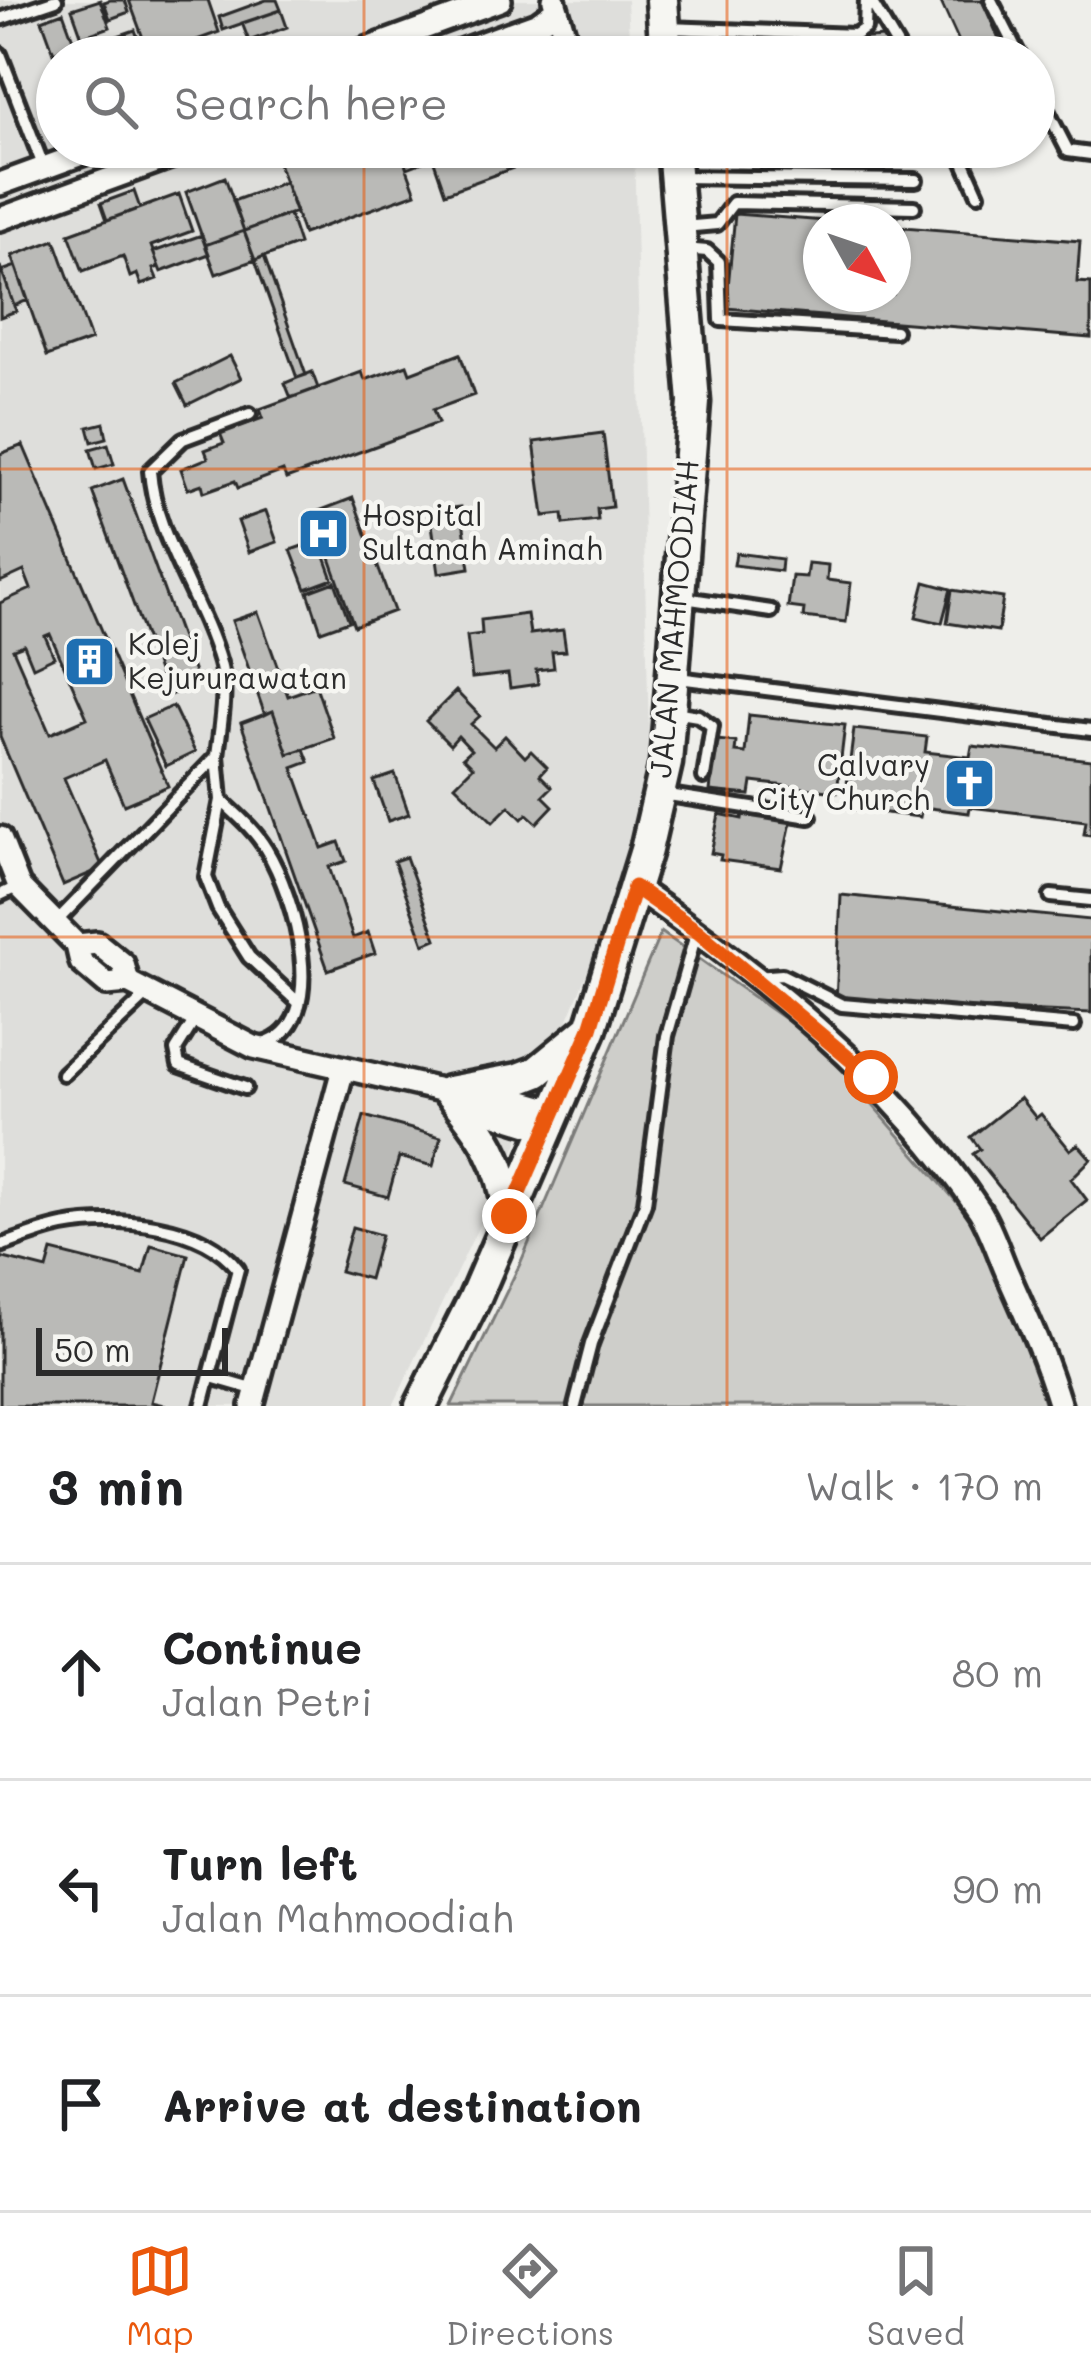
<!DOCTYPE html>
<html lang="en">
<head>
<meta charset="utf-8">
<style>
	body { margin:0; font-family:Mali,sans-serif; background:#f6f6f6; color:#202124 }
	.compass { position:absolute; left:803px; top:204px; width:108px; height:108px; border-radius:50%; background:#fff; box-shadow:0 3px 9px #0004; rotate:130deg }
	.scale { position:absolute; left:36px; bottom:30px; width:192px; box-sizing:border-box; padding-left:12px; border:6px solid #2b2b2b; border-top:0; font-size:33px; line-height:42px; white-space:nowrap; color:#2b2b2b; -webkit-text-stroke:9px #f6f6f2; paint-order:stroke }
	.stop { position:absolute; width:36px; height:36px; margin:-27px; border:9px solid #ea580c; border-radius:50%; background:#fff }
	.stop.end { background:#ea580c; border-color:#fff; box-shadow:0 3px 12px #0008 }
	.list { margin:0; padding:0; list-style:none }
	h2 { display:flex; justify-content:space-between; align-items:center; height:156px; margin:0; padding:0 48px; font-size:51px }
	h2 small { font-size:39px; font-weight:400; color:#757577 }
	.list li { display:grid; grid-template-columns:78px 1fr auto; gap:36px; align-items:center; box-sizing:border-box; height:216px; padding:0 48px; border-top:3px solid #e0e0e0 }
	.list b { display:block; font-size:45px; white-space:nowrap }
	.list p { margin:0; font-size:39px; white-space:nowrap; color:#757577 }
	.list em { font-size:39px; font-style:normal; color:#757577 }
	.icon { flex:none; width:66px; height:66px; fill:none; stroke:currentColor; stroke-width:2; stroke-linecap:round; stroke-linejoin:round }
	.map { position:relative; flex:none; width:1091px; height:1406px; overflow:hidden }
	.search { position:absolute; background:#fff; box-shadow:0 3px 9px #0004; left:36px; right:36px; top:36px; height:132px; display:flex; align-items:center; gap:30px; box-sizing:border-box; padding:0 42px; border-radius:66px; color:#757577; font-size:45px }
	.sheet { height:804px; background:#fff }
	nav { display:flex; justify-content:space-around; align-items:center; box-sizing:border-box; height:168px; border-top:3px solid #e0e0e0; background:#fff; font-size:33px; color:#757577 }
	nav a { display:grid; justify-items:center; gap:6px }
	nav .on { color:#ea580c }
	.map>svg:first-child { display:block }
	.built { fill:#dededb }
	.green { fill:#cececa; stroke:#7c7c7a; stroke-width:3 }
	.building { fill:#babab7; stroke:#2b2b2b; stroke-width:3; fill-rule:evenodd }
	.lines { fill:none; stroke-linecap:round; stroke-linejoin:round }
	.service-casing { stroke:#2b2b2b; stroke-width:20 }
	.minor-casing { stroke:#2b2b2b; stroke-width:30 }
	.secondary-casing { stroke:#2b2b2b; stroke-width:39 }
	.service { stroke:#f6f6f2; stroke-width:10 }
	.minor { stroke:#f6f6f2; stroke-width:21 }
	.secondary { stroke:#f6f6f2; stroke-width:30 }
	.route { stroke:#ea580c; stroke-width:15 }
	.grid { fill:none; stroke:#e8590c; stroke-width:3; stroke-opacity:0.55 }
	.labels { text-anchor:middle; stroke-width:9; stroke-linejoin:round; paint-order:stroke }
	.poi-label { font-size:30px; fill:#2b2b2b; stroke:#f6f6f2; text-anchor:start }
	.street-label { font-size:30px; fill:#2b2b2b; stroke:#f6f6f2 }
</style>
</head>
<body>
<div class="map">
<svg width="1091" height="1406" viewBox="0 0 1091 1406">
	<rect width="100%" height="100%" fill="#eeeeea"/>
	<filter id="ink" filterUnits="userSpaceOnUse"><feTurbulence type="fractalNoise" baseFrequency=".00833" numOctaves="2"/><feDisplacementMap in="SourceGraphic" scale="24" xChannelSelector="R" yChannelSelector="G"/><feConvolveMatrix kernelMatrix="1 2 1 2 8 2 1 2 1" color-interpolation-filters="sRGB"/></filter>
	<g filter="url(#ink)">
		<!-- built -->
		<path class="built" d="M0,0H627L630,57H57V147H634L650,773L619,894L515,1150L393,1406H0Z"/>
		<!-- green -->
		<path class="green" d="M661,932L819,1043L968,1215L1029,1352L1045,1406H451L520,1264Z"/>
		<!-- building -->
		<path class="building" d="M100,0L110,27L82,37L72,9Z
			M110,0H125L129,12L110,19L104,2Z
			M129,0H208L219,32L150,57Z
			M266,0H277L281,10L223,30L219,17Z
			M940,0H982L1007,57H966Z
			M281,10L287,27L249,41L242,23Z
			M63,12L75,45L54,53L42,20Z
			M545,26L556,57H459Z
			M135,30L145,57H89L86,47Z
			M885,37L886,57H703L702,47Z
			M314,147H399L416,193L303,234L277,160Z
			M418,147H423L428,160L407,168L401,153Z
			M429,147H570L445,193Z
			M707,147H905V150L708,162Z
			M225,177L244,231L205,245L186,192Z
			M285,182L296,212L244,231L233,201Z
			M134,191L140,208L107,220L101,203Z
			M179,194L192,231L151,246L159,267L153,269L157,279L141,285L137,274L130,277L123,256L83,271L69,234Z
			M289,214L299,244L255,260L244,231Z
			M735,214L838,222H821V294H893V275H900L904,227L1080,241L1077,282L1091,283V338L726,308Z
			M244,231L255,260L216,274L205,245Z
			M202,235L209,254L161,272L153,252Z
			M55,240L91,340L47,356L12,256Z
			M264,256L306,375L297,378L255,260Z
			M0,266L16,311L0,317Z
			M16,266L28,300L14,306L2,271Z
			M460,354L474,395L433,410L438,423L286,479L283,471L238,488L235,481L204,492L202,484L188,489L181,469L208,458L205,450L224,443L220,433L263,418L260,409L362,372L365,380L407,365L410,373Z
			M230,356L241,378L187,405L176,383Z
			M312,372L318,388L291,398L285,383Z
			M104,423L107,438L92,442L88,427Z
			M603,433L612,507L597,509L598,520L564,524L563,514L544,516L534,442Z
			M108,444L114,464L96,469L90,449Z
			M23,445L168,786L124,805L105,760L64,778L103,868L63,885L0,737V603L31,589L24,571L0,582V454ZM50,634L87,718L50,734L13,649L24,645L33,667L54,657L45,636Z
			M123,479L198,684L167,696L92,491Z
			M353,498L394,611L354,626L314,513Z
			M461,507L470,568L439,573L430,511Z
			M266,511L277,542L249,552L238,521Z
			M319,540L333,579L306,589L291,550Z
			M736,553L782,559L781,571L734,565Z
			M808,563L828,565L827,580L851,583L846,622L803,617L804,609L788,607L792,576L806,577Z
			M335,582L349,621L321,631L308,592Z
			M925,582L951,589L942,623L916,617Z
			M952,590L1003,598L998,631L947,623Z
			M258,612L288,696L316,686L334,738L288,754L273,711L265,715L232,621Z
			M527,614L530,634L563,630L566,651L552,652L554,668L536,670L538,684L510,688L508,674L472,678L467,636L482,634L481,620Z
			M456,691L480,716L471,724L494,747L505,736L525,757L531,751L547,767L540,775L552,787L543,796L553,806L537,823L527,814L522,819L509,806L493,822L455,785L473,767L463,757L471,750L458,736L450,745L426,721Z
			M173,706L195,752L166,766L144,719Z
			M273,711L288,754L304,749L309,762L293,768L322,848L339,842L346,861L329,867L353,938L368,932L375,953L328,970L241,723Z
			M749,715L845,725L837,792L752,782L750,795L710,791L716,740L736,742L735,752L745,753Z
			M854,729L927,737L925,752L970,757L972,746L1091,760V835L1084,834L1086,821L970,807L969,813L922,807L920,817L844,808Z
			M395,774L409,814L388,821L374,781Z
			M743,812L791,822L781,868L720,860L721,855L711,853L719,814L742,819Z
			M406,857L436,939L424,944L394,861Z
			M841,895L1091,920V1013L836,1002Z
			M1020,1098L1036,1118L1041,1114L1070,1150L1078,1144L1091,1159L1071,1179L1087,1200L1040,1238L973,1154L980,1149L971,1137Z
			M364,1116L441,1137L433,1166L399,1157L388,1197L345,1185Z
			M352,1227L381,1235L369,1279L340,1271Z
			M151,1245L188,1255L151,1402L168,1406H0V1257L47,1269L52,1251L143,1274Z"/>
		<g class="lines">
			<defs>
				<path id="service" d="M870,0L904,57
					M991,0L1020,57
					M0,19L56,0
					M666,28L855,35L865,28L866,0
					M670,45L713,50L716,57
					M0,54L44,168
					M1034,85L1068,151L1091,154
					M957,147L978,194
					M679,177L916,180
					M683,227L717,224L733,203L914,207
					M684,249L707,251L719,262L721,320L895,331
					M684,598L771,611
					M678,678L1091,730
					M674,712L698,716L712,726L704,777
					M217,756L221,800L206,877L218,908L249,957L299,1003
					M662,794L810,817
					M221,800C237,815 255,830 266,849C294,894 333,1024 263,1044
					M0,895L19,886
					M1051,896L1091,900
					M56,922L217,756C220,728 228,692 220,663C202,599 155,538 150,471L183,439L250,414
					M756,977L782,975L842,1005L1074,1025
					M196,1018L176,1050L179,1065L245,1088
					M63,1074L148,994
					M0,1246C20,1239 42,1230 63,1226C117,1216 203,1223 238,1269L202,1406
					M211,1377L256,1390
					M575,1406L591,1344L645,1203L667,1036L696,934"/>
				<path id="minor" d="M554,0L571,57
					M345,57L500,0
					M444,57L538,23L556,10
					M0,184L101,147
					M0,219L197,147
					M0,838L19,886L77,945L81,962L107,984L128,982L254,1047L449,1092H488L556,1111
					M634,887C763,977 892,1079 980,1211C991,1229 998,1251 1006,1270C1026,1315 1046,1359 1060,1406
					M77,945L97,943L123,964L128,982
					M461,1098L480,1109L548,1130
					M252,1406L343,1069"/>
				<path id="secondary" d="M662,0L666,57
					M449,1092L519,1079L537,1072L588,1030
					M449,1092C483,1130 505,1164 509,1216
					M421,1406L474,1300L591,1028L646,850L666,763L694,402L673,147"/>
			</defs>
			<!-- service casing -->
			<use href="#service" class="service-casing"/>
			<!-- minor casing -->
			<use href="#minor" class="minor-casing"/>
			<!-- secondary casing -->
			<use href="#secondary" class="secondary-casing"/>
			<!-- service -->
			<use href="#service" class="service"/>
			<!-- minor -->
			<use href="#minor" class="minor"/>
			<!-- secondary -->
			<use href="#secondary" class="secondary"/>
		</g>
	</g>
	<g class="lines" filter="url(#ink)">
		<!-- route -->
		<path class="route" d="M509,1216L591,1028L634,887L697,931L871,1077"/>
	</g>
	<!-- grid -->
	<path class="grid" d="M364,0V57M727,0V57M364,147V1406M727,147V1406M0,469H1091M0,937H1091"/>
	<!-- icons -->
	<defs>
		<symbol id="hospital-square" viewBox="-11 -11 22 22"><rect x="-9" y="-9" width="18" height="18" rx="4" fill="#1f6fb2" stroke="#f6f6f2"/><path d="M-5-5h3v3.5h4V-5h3V5h-3V1.5h-4V5h-3Z" fill="#fff"/></symbol>
		<symbol id="building-square" viewBox="-11 -11 22 22"><rect x="-9" y="-9" width="18" height="18" rx="4" fill="#1f6fb2" stroke="#f6f6f2"/><path d="M-4-6H4V6H1V3H-1V6H-4ZM-2.5-4.3h1.7v1.8h-1.7ZM.8-4.3h1.7v1.8H.8ZM-2.5-1h1.7V.8h-1.7ZM.8-1h1.7V.8H.8Z" fill="#fff"/></symbol>
		<symbol id="church-square" viewBox="-11 -11 22 22"><rect x="-9" y="-9" width="18" height="18" rx="4" fill="#1f6fb2" stroke="#f6f6f2"/><path d="M-1.2-6h2.4v3.5h3.3v2.4h-3.3V6h-2.4V-.1h-3.3v-2.4h3.3Z" fill="#fff"/></symbol>
	</defs>
	<g fill-rule="evenodd">
		<use href="#hospital-square" x="294" y="504" width="59" height="59"/>
		<use href="#building-square" x="60" y="632" width="59" height="59"/>
		<use href="#church-square" x="940" y="754" width="59" height="59"/>
	</g>
	<g class="labels">
		<!-- poi labels -->
		<g class="poi-label">
			<text x="362" y="526">Hospital<tspan x="362" dy="34">Sultanah Aminah</tspan></text>
			<text x="128" y="655">Kolej<tspan x="128" dy="34">Kejururawatan</tspan></text>
			<text x="930" y="776" text-anchor="end">Calvary<tspan x="930" dy="34">City Church</tspan></text>
		</g>
		<!-- street labels -->
		<g class="street-label">
			<text transform="translate(675 619) rotate(-85)" y="10">JALAN MAHMOODIAH</text>
		</g>
	</g>
</svg>
<svg class="compass" viewBox="-18 -18 36 36"><path d="M0-13l5 13h-10z" fill="#e53935"/><path d="M0 13l5-13h-10z" fill="#757577"/></svg>
<div class="scale">50 m</div>
<div class="stop" style="left:871px;top:1077px"></div>
<div class="stop end" style="left:509px;top:1216px"></div>
<div class="search"><svg class="icon" aria-label="search" viewBox="0 0 24 24"><circle cx="10" cy="10" r="6"/><path d="M15 15l6 6"/></svg>Search here</div>
</div>
<section class="sheet">
<h2>3 min<small>Walk · 170 m</small></h2>
<ul class="list">
<li><svg class="icon" aria-label="ahead" viewBox="0 0 24 24"><path d="M12 20V5M6 11l6-6 6 6"/></svg><div><b>Continue</b><p>Jalan Petri</p></div><em>80 m</em></li>
<li><svg class="icon" aria-label="left" viewBox="0 0 24 24"><path d="M17 20v-9H6M10 6l-5 5 5 5"/></svg><div><b>Turn left</b><p>Jalan Mahmoodiah</p></div><em>90 m</em></li>
<li><svg class="icon" aria-label="arrive" viewBox="0 0 24 24"><path d="M6 21V4h12l-3 4 3 4H6"/></svg><div><b>Arrive at destination</b></div></li>
</ul>
</section>
<nav>
<a class="on"><svg class="icon" aria-label="map" viewBox="0 0 24 24"><path d="M3 6l6-2 6 2 6-2v14l-6 2-6-2-6 2zM9 4v14M15 6v14"/></svg>Map</a>
<a><svg class="icon" aria-label="directions" viewBox="0 0 24 24"><path d="M12 3l9 9-9 9-9-9zM9 14v-3h6M13 9l2 2-2 2"/></svg>Directions</a>
<a><svg class="icon" aria-label="saved" viewBox="0 0 24 24"><path d="M7 4h10v16l-5-4-5 4z"/></svg>Saved</a>
</nav>
</body>
</html>
